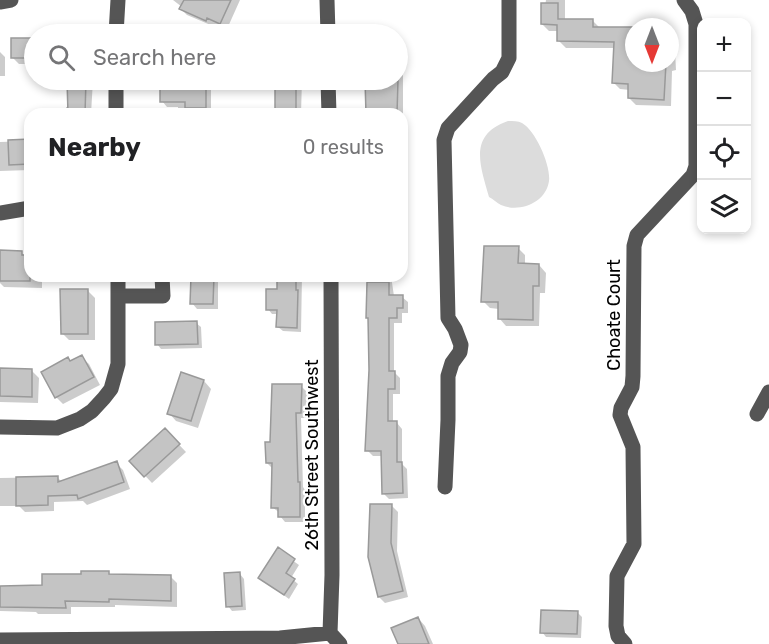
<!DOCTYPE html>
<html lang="en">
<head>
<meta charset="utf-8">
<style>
	body { margin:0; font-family:Rubik,sans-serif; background:#f2f2f2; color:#202124 }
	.controls { position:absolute; right:18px; top:18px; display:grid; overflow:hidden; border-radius:12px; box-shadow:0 3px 9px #0003 }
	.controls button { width:54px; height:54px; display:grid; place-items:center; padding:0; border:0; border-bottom:2px solid #e0e0e0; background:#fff; color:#202124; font:30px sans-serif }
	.compass { position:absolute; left:625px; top:18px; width:54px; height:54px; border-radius:50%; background:#fff; box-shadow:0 3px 9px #0003; rotate:180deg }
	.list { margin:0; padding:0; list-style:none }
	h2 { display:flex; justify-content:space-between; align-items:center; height:78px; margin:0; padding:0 24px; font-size:26px }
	h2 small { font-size:20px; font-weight:400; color:#757577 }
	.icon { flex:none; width:33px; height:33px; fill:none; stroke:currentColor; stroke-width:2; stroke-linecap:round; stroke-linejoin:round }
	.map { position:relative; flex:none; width:769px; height:644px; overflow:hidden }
	.search { position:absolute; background:#fff; box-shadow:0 3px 9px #0003; left:24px; top:24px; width:384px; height:66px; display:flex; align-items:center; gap:15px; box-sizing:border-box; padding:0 21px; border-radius:33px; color:#757577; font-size:22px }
	.panel { position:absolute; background:#fff; box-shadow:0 3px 9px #0003; left:24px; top:108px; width:384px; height:174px; border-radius:18px }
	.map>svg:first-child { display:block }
	.green { fill:#dcdcdc }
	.shadow { fill:#0003 }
	.building { fill:#c4c4c4; stroke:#999; stroke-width:1.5 }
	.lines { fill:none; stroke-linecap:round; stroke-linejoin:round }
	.minor { stroke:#555; stroke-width:15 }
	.labels { text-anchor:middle; stroke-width:4.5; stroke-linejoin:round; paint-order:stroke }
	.street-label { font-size:18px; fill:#000; stroke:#fff }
</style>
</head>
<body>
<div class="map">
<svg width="769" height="644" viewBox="0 0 769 644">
	<rect width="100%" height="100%" fill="#fff"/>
	<!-- green -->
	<path class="green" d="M508,121C513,121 518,121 522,123C536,131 551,166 549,181C546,203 519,213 501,205C497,203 493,199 489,197C480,165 468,135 508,121Z"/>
	<!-- shadow -->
	<path class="shadow" d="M173,0H240L227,29L214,24L213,26L187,15L181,9L182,7Z
		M546,0H565V20L593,21L600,28H634V63H670V45L675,51L676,70L672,71L671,106L636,105L629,98L630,90L620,89L613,82L615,48H566L559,41V31H549L542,24Z
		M270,26H297L303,34H270Z
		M86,28L93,34H38V30Z
		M34,39V67L29,64H19L13,58V40Z
		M0,52L5,57V76H0Z
		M398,65L403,71V135L402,114H368L367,80H398Z
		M68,80H93L91,114H66V107H69Z
		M171,80H195V83H206L211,88V113L178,114V107H167L162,101Z
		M277,80H302L301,114H277Z
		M30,141V170L0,171V142Z
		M518,248L525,255V265H539L546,273L545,293H540L539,326H506L499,318V309L490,308L483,301Z
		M0,252H21L25,257H30V276H42V288L4,287L0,283Z
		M192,276H218V309H197L192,303Z
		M278,276H302L301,332L283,331L278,327V314H272L268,309L278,291Z
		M368,276H391L394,296L402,297L408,302V313H402V323H394V372L400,378V394H393V423H397L402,429V464L407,469L408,498L389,499L383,493L382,456H373L367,450L370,370V319L368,317Z
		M87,290L95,298V340H69L62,333Z
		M196,323L201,327L202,348L161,349L157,344Z
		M81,357L89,364L100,385L63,404L56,397L68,359L71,362Z
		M0,370L32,371L39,378L38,403L0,402Z
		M204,381L211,389L198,428L176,421L169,413Z
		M301,386L307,392L306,418H301L303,487L305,490V522H285L280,516V513L272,507L273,469L267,463L271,443L270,427H273Z
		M165,430L186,452L152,483L131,461Z
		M116,463L123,470L130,489L87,505L83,501L54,502V511L25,512L19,506H0V478L57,477L62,482Z
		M392,506L398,512L397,551L408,597L385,603L379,597Z
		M278,550L299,565L291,578L298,584L289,599L260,578Z
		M108,573L111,575L171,577L177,583V607L115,605V607H71V614H38L36,612L0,611V587L43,586L82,575Z
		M240,574L244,579L246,610L232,611L228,606Z
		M577,612L582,617L581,638L546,637L542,632Z
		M418,618L425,626L433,644H399Z"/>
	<!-- building -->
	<path class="building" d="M184,0H231L220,24L207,18L206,21L179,9Z
		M541,3H558V19H593V27H634V63H666L664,100L628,98V84L612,83L614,42L557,41V25L541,24Z
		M11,38H34V58H11Z
		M67,80H86L85,114H68Z
		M275,80H296V114H275Z
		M365,80H398L397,114H366Z
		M160,81H206V108H185V102H160Z
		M30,139V164L9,165L8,140Z
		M484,246H519L518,263L539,264V286H533V320L498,319V302H481Z
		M0,250L22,251V255H30V281H0Z
		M191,276H214L213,304H190Z
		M277,276H296V290H298L297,328L276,327L277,310H266V289H277Z
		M367,282H389V295H403V308H397V318H389V371H395V389H388V421H397V462H402L403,493L382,494L381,451H365L369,370L368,318H366Z
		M60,289H88V334H61Z
		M197,321L198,344L155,345V322Z
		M82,355L94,377L55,398L41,372L68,357L70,361Z
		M0,368L32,369V397L0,396Z
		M181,372L204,380L191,421L167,414Z
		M272,384H302L301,413H296L298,482H300V517H278V508H271L272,463H266L265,442H270Z
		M165,428L180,444L144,477L129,461Z
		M117,461L124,482L78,499L77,495L48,496V505L16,506V477L58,476V482Z
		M370,504H392L391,543L403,591L378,597L368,557Z
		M278,547L295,559L286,573L295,579L284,595L258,578Z
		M81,571H109V574L171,575V601L109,599V602L65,601L66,608L0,607V586L42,585V574H81Z
		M240,572L242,606L226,607L224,573Z
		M541,610L578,611L577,634L540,633Z
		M418,617L429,644H398L391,628Z"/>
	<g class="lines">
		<!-- minor -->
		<path class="minor" d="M327,0L328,34
			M0,2L11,0
			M116,34L118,0
			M116,80V114
			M328,80L329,114
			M0,213L30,208
			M331,276L332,575L330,633L340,644
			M118,296H163L162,276
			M757,414L769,392
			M0,427L57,428L80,419L92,411L104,398L111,389L118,364V276
			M445,487L448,420V376L452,363L460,352L461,345L455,329L448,318L444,140L448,128L493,79L502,72L509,58V0
			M0,640L280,638L330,633
			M625,644L618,636L616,626L617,576L634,544L633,447L620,415L621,408L632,387L633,376L634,246L637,235L693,175L696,166V24L692,11L684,0"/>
	</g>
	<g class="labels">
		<!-- street labels -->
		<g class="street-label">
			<text transform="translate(614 315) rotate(-90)" y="6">Choate Court</text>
			<text transform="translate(312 455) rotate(-90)" y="6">26th Street Southwest</text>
		</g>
	</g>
</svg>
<div class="controls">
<button>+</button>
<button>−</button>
<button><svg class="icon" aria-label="locate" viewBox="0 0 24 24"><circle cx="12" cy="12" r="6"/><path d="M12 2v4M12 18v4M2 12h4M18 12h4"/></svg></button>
<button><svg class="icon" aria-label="layers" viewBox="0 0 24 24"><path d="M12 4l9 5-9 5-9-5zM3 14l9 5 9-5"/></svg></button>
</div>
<svg class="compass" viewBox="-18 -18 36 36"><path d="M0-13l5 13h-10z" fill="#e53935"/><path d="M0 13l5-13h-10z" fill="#757577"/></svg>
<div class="search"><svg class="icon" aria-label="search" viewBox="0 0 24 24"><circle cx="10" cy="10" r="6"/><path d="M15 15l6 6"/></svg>Search here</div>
<section class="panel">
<h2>Nearby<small>0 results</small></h2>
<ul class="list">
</ul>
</section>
</div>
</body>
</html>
